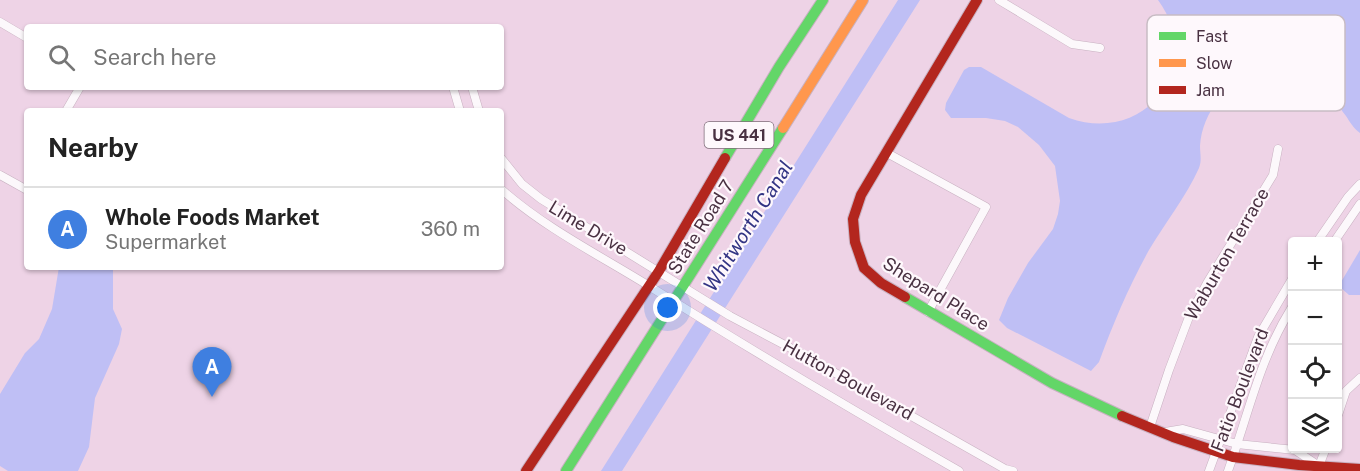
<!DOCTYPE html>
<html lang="en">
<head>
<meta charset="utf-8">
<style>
	body { margin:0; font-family:"Public Sans",sans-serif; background:#f2f2f2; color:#222 }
	.controls { position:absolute; right:18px; bottom:18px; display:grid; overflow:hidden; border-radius:6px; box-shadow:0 2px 4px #0004 }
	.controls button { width:54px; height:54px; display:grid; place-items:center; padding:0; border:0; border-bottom:2px solid #e0e0e0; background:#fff; color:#222; font:30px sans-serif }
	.you { position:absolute; left:668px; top:308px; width:21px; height:21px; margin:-15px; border:4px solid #fff; border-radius:50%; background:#1a73e8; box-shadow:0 0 0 9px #1a73e833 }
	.badge { display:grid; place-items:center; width:39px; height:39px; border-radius:50%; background:#836a7b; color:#fff; font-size:20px; font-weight:700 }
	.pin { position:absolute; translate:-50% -50px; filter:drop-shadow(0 2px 3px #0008) }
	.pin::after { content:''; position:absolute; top:32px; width:21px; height:18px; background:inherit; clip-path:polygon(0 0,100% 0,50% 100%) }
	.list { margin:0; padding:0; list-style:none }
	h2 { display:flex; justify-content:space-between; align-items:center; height:78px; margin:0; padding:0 24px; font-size:26px }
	h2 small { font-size:20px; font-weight:400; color:#767676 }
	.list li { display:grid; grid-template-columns:39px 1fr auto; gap:18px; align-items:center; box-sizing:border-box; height:84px; padding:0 24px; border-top:2px solid #e0e0e0 }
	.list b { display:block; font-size:22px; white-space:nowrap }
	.list p { margin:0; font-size:20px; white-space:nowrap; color:#767676 }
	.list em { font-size:20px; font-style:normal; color:#767676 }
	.icon { flex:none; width:33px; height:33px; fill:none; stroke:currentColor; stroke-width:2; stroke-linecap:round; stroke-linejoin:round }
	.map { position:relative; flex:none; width:1360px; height:471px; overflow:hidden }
	.search { position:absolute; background:#fff; box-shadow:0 2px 4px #0004; left:24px; top:24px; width:480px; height:66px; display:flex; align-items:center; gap:15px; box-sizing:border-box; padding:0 21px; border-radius:6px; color:#767676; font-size:22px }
	.panel { position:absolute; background:#fff; box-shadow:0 2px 4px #0004; left:24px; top:108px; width:480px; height:162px; border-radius:6px }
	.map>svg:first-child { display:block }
	.water { fill:#bfbff5 }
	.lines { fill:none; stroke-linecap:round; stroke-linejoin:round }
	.street-casing { stroke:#c8b1c1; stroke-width:9 }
	.fast-casing { stroke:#c8b1c1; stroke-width:12 }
	.slow-casing { stroke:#c8b1c1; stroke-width:12 }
	.jam-casing { stroke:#c8b1c1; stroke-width:12 }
	.street { stroke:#fcf8fb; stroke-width:8 }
	.fast { stroke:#63d668; stroke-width:10 }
	.slow { stroke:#ff974d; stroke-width:10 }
	.jam { stroke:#b3261e; stroke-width:10 }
	.labels { text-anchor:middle; stroke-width:4.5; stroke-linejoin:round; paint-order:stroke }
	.shield { fill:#fef8fc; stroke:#7f6d7a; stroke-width:1.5 }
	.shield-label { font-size:16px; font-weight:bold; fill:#493142 }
	.street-label { font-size:18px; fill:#493142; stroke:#fef8fc }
	.water-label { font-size:20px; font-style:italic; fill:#333584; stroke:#fef8fc }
	.key { fill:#fef8fc; stroke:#c8bcc4; stroke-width:1.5 }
	.key-label { font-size:16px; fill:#493142 }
</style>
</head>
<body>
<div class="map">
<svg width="1360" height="471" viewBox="0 0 1360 471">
	<rect width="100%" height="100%" fill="#eed3e6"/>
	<!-- water -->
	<path class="water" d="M898,0H920L622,471H601Z
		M1158,0H1360V133C1354,129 1350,122 1346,116C1333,98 1320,82 1297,77C1269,70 1238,77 1219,100C1208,112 1201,129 1200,146C1200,153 1202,161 1199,168C1186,197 1165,223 1149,250C1129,286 1113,324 1099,362L1091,371L1007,328L999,320L1008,298L1028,263L1053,229L1058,214L1060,201L1055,166L1039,145L1018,127L1005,121L986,118H951L945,110L946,103L964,70L969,67H981L1069,118C1145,145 1207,67 1158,0Z
		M1360,250V295H1349L1341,288V282Z
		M59,267H113V309L122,329L119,344L95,398L89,447L78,471H8L0,466V394L25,353L39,339L52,309Z"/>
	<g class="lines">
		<defs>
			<path id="street" d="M999,0L1072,44L1100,48
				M0,22L27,38
				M453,87L460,111
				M472,87L479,111
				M66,111L80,87
				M887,153L986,207L928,312
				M501,158L522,184L541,199L730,316L800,353L1005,469L1013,471
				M0,175L27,190
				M501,189C545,228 599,255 649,286C751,350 854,411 959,471
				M1317,242L1348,197L1360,184
				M1334,242L1360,204
				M1338,415L1346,391L1360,378
				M1150,427L1169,370L1189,317L1207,283L1273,175L1278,149
				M1165,432L1183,429L1237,444L1295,450L1319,466L1326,448
				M1209,471L1258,337L1292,279
				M1228,471C1249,413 1259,360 1292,307"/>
			<path id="fast" d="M725,158L779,67L823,0
				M905,297L1052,383L1122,416
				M566,471L783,128"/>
			<path id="slow" d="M783,128L863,0"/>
			<path id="jam" d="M905,297L881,283L864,268L855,242L853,219L861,195L977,0
				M1122,416L1173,437L1233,457L1299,465L1360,469
				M526,471L659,271L725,158"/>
		</defs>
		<!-- street casing -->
		<use href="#street" class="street-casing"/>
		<!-- fast casing -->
		<use href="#fast" class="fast-casing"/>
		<!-- slow casing -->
		<use href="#slow" class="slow-casing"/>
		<!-- jam casing -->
		<use href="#jam" class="jam-casing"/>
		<!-- street -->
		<use href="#street" class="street"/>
		<!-- fast -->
		<use href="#fast" class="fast"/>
		<!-- slow -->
		<use href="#slow" class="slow"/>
		<!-- jam -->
		<use href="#jam" class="jam"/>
	</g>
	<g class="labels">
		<!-- shield labels -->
		<rect class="shield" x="704.5" y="122" width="69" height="26" rx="4.5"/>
		<g class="shield-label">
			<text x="739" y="141">US 441</text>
		</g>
		<!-- street labels -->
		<g class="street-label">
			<text transform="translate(701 227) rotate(-58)" y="6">State Road 7</text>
			<text transform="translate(588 228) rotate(31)" y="6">Lime Drive</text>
			<text transform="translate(1227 254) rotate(-60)" y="6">Waburton Terrace</text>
			<text transform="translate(936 294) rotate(32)" y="6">Shepard Place</text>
			<text transform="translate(848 380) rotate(29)" y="6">Hutton Boulevard</text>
			<text transform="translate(1240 390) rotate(-69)" y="6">Fatio Boulevard</text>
		</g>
		<!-- water labels -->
		<g class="water-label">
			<text transform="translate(748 226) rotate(-58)" y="7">Whitworth Canal</text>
		</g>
	</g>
	<!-- legend -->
	<rect x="1147" y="15" width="198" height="96" rx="9" class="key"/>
	<rect x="1159" y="32" width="27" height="8" fill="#63d668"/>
	<rect x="1159" y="59" width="27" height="8" fill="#ff974d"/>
	<rect x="1159" y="86" width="27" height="8" fill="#b3261e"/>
	<g class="key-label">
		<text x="1196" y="42">Fast</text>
		<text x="1196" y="69">Slow</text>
		<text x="1196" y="96">Jam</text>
	</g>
</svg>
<div class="controls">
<button>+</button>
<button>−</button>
<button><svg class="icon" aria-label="locate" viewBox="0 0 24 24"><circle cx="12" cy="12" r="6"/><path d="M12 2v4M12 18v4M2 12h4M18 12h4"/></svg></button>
<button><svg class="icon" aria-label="layers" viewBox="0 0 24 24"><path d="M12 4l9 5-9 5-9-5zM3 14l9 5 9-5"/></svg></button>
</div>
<div class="you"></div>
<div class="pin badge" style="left:212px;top:397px;background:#3f7fe0">A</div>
<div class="search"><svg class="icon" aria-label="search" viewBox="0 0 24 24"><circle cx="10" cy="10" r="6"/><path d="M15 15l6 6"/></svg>Search here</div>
<section class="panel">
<h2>Nearby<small></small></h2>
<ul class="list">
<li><span class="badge" style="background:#3f7fe0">A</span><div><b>Whole Foods Market</b><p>Supermarket</p></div><em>360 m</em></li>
</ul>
</section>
</div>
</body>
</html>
